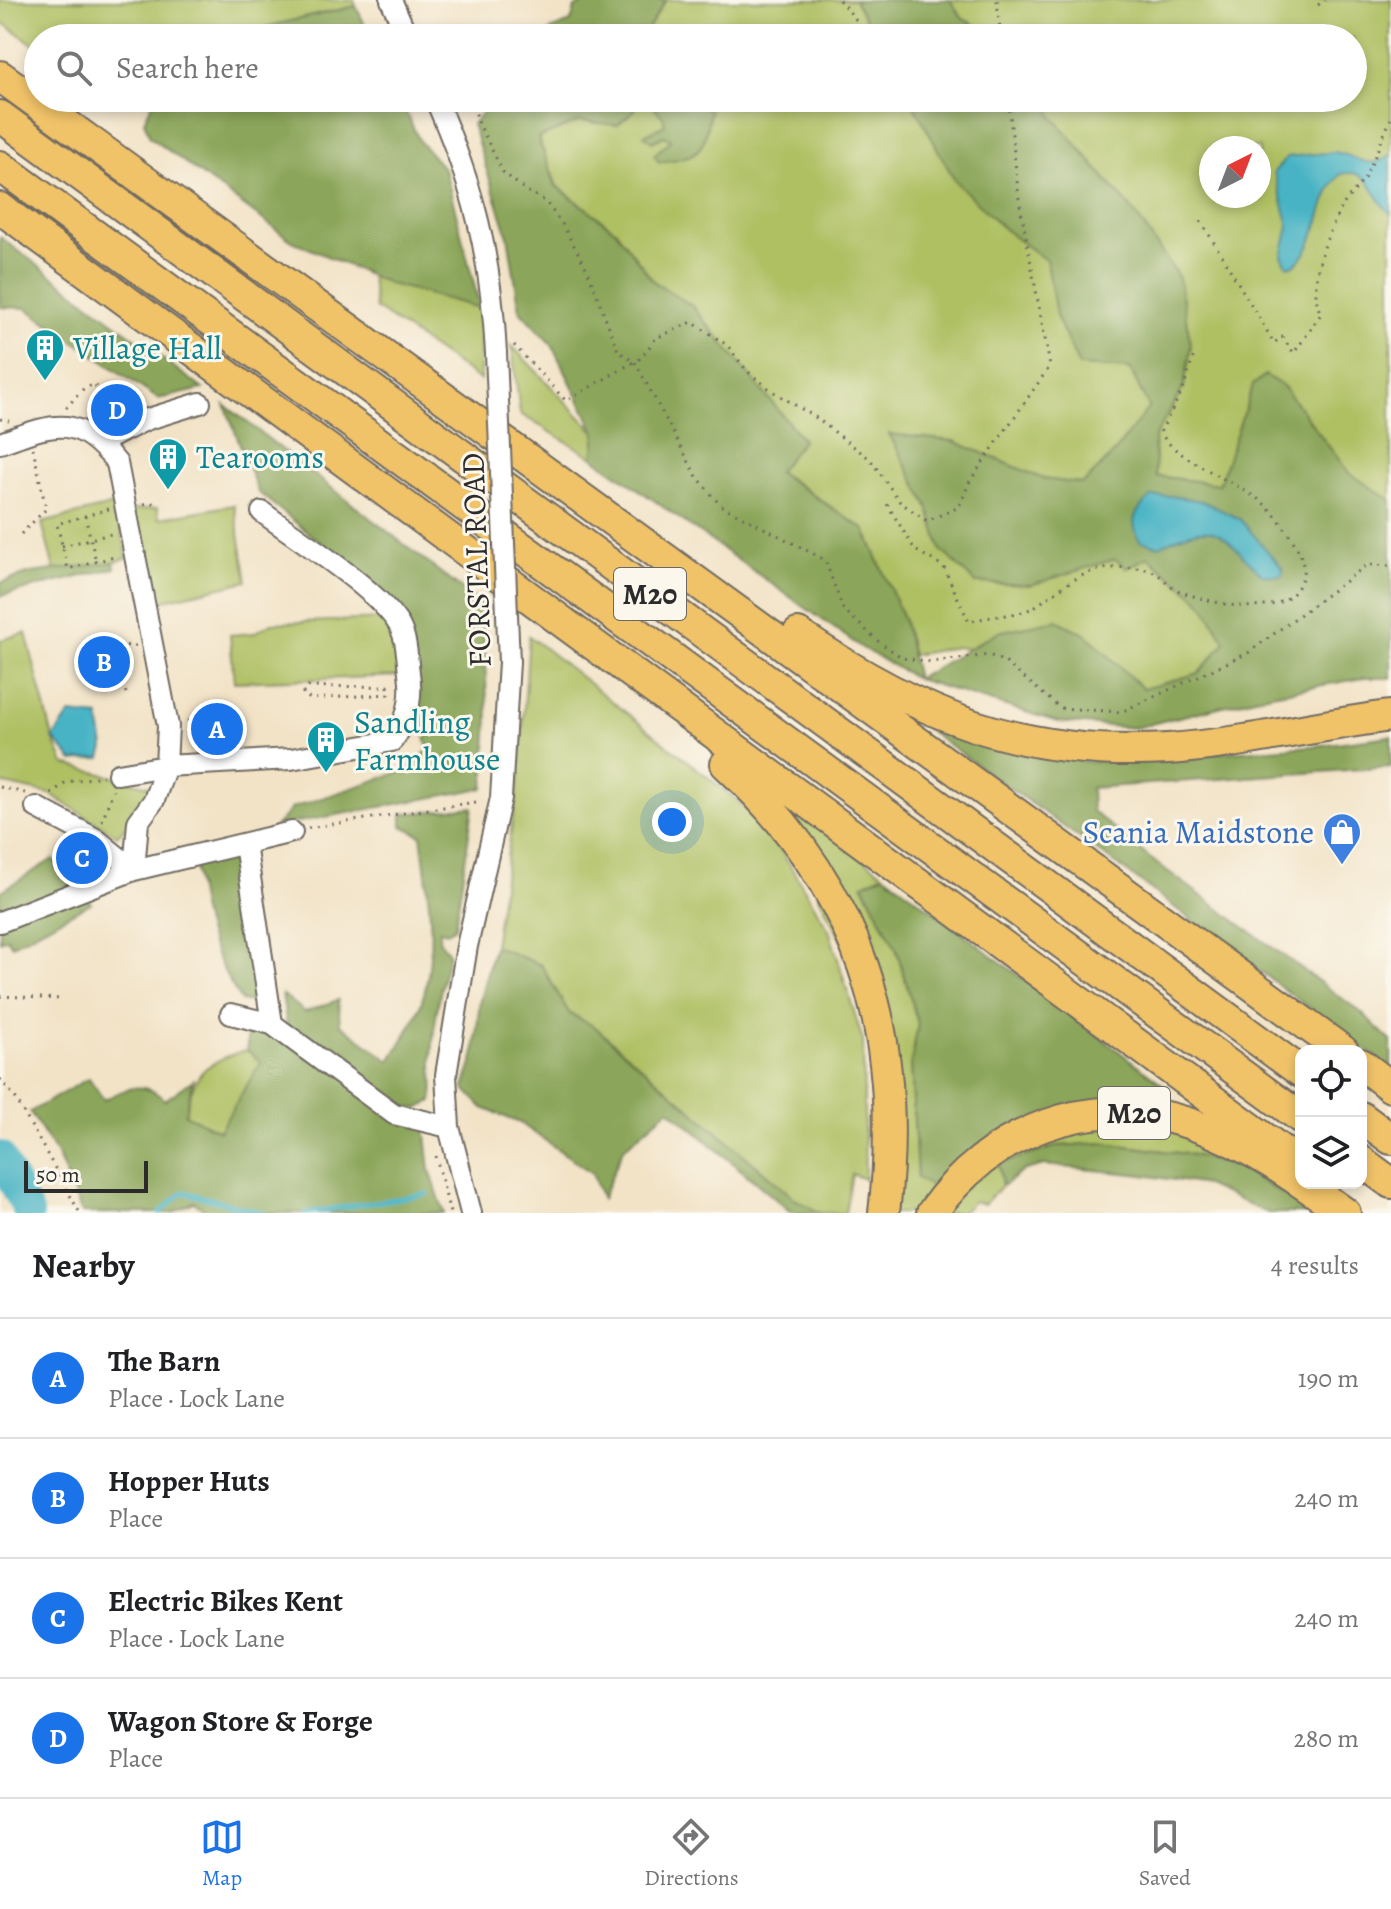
<!DOCTYPE html>
<html lang="en">
<head>
<meta charset="utf-8">
<style>
	body { margin:0; font-family:Alegreya,serif; background:#f2f2f2; color:#202124 }
	.controls { position:absolute; right:24px; bottom:24px; display:grid; overflow:hidden; border-radius:16px; box-shadow:0 4px 12px #0003 }
	.controls button { width:72px; height:72px; display:grid; place-items:center; padding:0; border:0; border-bottom:2px solid #e0e0e0; background:#fff; color:#202124; font:40px sans-serif }
	.compass { position:absolute; left:1199px; top:136px; width:72px; height:72px; border-radius:50%; background:#fff; box-shadow:0 4px 12px #0003; rotate:42deg }
	.scale { position:absolute; left:24px; bottom:20px; width:124px; box-sizing:border-box; padding-left:8px; border:4px solid #2b2b2b; border-top:0; font-size:22px; line-height:28px; white-space:nowrap; color:#2b2b2b; -webkit-text-stroke:6px #fbf7ec; paint-order:stroke }
	.you { position:absolute; left:672px; top:822px; width:28px; height:28px; margin:-20px; border:6px solid #fff; border-radius:50%; background:#1a73e8; box-shadow:0 0 0 12px #1a73e833 }
	.badge { display:grid; place-items:center; width:52px; height:52px; border-radius:50%; background:#1a73e8; color:#fff; font-size:26px; font-weight:700 }
	.pin { position:absolute; translate:-50% -50%; border:4px solid #fff; box-shadow:0 2px 8px #0006 }
	.list { margin:0; padding:0; list-style:none }
	h2 { display:flex; justify-content:space-between; align-items:center; height:104px; margin:0; padding:0 32px; font-size:34px }
	h2 small { font-size:26px; font-weight:400; color:#757577 }
	.list li { display:grid; grid-template-columns:52px 1fr auto; gap:24px; align-items:center; box-sizing:border-box; height:120px; padding:0 32px; border-top:2px solid #e0e0e0 }
	.list b { display:block; font-size:30px; white-space:nowrap }
	.list p { margin:0; font-size:26px; white-space:nowrap; color:#757577 }
	.list em { font-size:26px; font-style:normal; color:#757577 }
	.icon { flex:none; width:44px; height:44px; fill:none; stroke:currentColor; stroke-width:2; stroke-linecap:round; stroke-linejoin:round }
	.map { position:relative; flex:none; width:1391px; height:1213px; overflow:hidden }
	.search { position:absolute; background:#fff; box-shadow:0 4px 12px #0003; left:24px; right:24px; top:24px; height:88px; display:flex; align-items:center; gap:20px; box-sizing:border-box; padding:0 28px; border-radius:44px; color:#757577; font-size:30px }
	.sheet { height:584px; background:#fff }
	nav { display:flex; justify-content:space-around; align-items:center; box-sizing:border-box; height:112px; border-top:2px solid #e0e0e0; background:#fff; font-size:22px; color:#757577 }
	nav a { display:grid; justify-items:center; gap:4px }
	nav .on { color:#1a73e8 }
	.map>svg:first-child { display:block }
	.green { fill:#afc064; stroke:#6d7648; stroke-width:2; fill-rule:evenodd }
	.forest { fill:#8ba65a; stroke:#5b6842; stroke-width:2 }
	.water { fill:#47b3c4; stroke:#396f78; stroke-width:2 }
	.lines { fill:none; stroke-linecap:round; stroke-linejoin:round }
	.stream { stroke:#47b3c4; stroke-width:5 }
	.river { stroke:#47b3c4; stroke-width:30 }
	.minor-casing { stroke:#716b62; stroke-width:24 }
	.highway-casing { stroke:#716b62; stroke-width:34 }
	.path { stroke:#716b62; stroke-width:3; stroke-dasharray:2 6; stroke-linecap:butt }
	.minor { stroke:#fff; stroke-width:20 }
	.highway { stroke:#f1c369; stroke-width:30 }
	.minor-bridge-casing { stroke:#716b62; stroke-width:24; stroke-linecap:butt }
	.minor-bridge { stroke:#fff; stroke-width:20 }
	.labels { text-anchor:middle; stroke-width:6; stroke-linejoin:round; paint-order:stroke }
	.shield { fill:#fbf7ec; stroke:#696865; stroke-width:2 }
	.shield-label { font-size:30px; font-weight:bold; fill:#2b2b2b }
	.culture-label { font-size:32px; fill:#0d838f; stroke:#fbf7ec; text-anchor:start }
	.street-label { font-size:32px; fill:#2b2b2b; stroke:#fbf7ec }
	.shop-label { font-size:32px; fill:#366cbe; stroke:#fbf7ec; text-anchor:end }
</style>
</head>
<body>
<div class="map">
<svg width="1391" height="1213" viewBox="0 0 1391 1213">
	<rect width="100%" height="100%" fill="#fbf7ec"/>
	<filter id="ink" filterUnits="userSpaceOnUse"><feTurbulence type="fractalNoise" baseFrequency=".0125" numOctaves="2"/><feDisplacementMap in="SourceGraphic" scale="16" xChannelSelector="R" yChannelSelector="G"/><feConvolveMatrix kernelMatrix="1 2 1 2 8 2 1 2 1" color-interpolation-filters="sRGB"/></filter>
	<filter id="wash" filterUnits="userSpaceOnUse"><feTurbulence type="fractalNoise" baseFrequency=".006" numOctaves="4" result="noise"/><feDisplacementMap in="SourceGraphic" scale="32" xChannelSelector="R" yChannelSelector="G"/><feGaussianBlur stdDeviation="1.8" result="paint"/><feColorMatrix in="noise" values="0 0 0 0 0 0 0 0 0 0 0 0 0 0 0 0 0 1.4 0 .05"/><feComposite in="paint" operator="in"/></filter>
	<g filter="url(#wash)">
		<rect width="100%" height="100%" fill="#f2e3c7"/>
		<!-- green -->
		<path class="green" d="M0,0H354L356,6L261,28L244,38H38V47L0,21Z
			M656,0H1391V640L1126,708L993,652L956,647L912,655L903,618L865,530L778,471L803,440L692,306L653,281L615,230L557,186L538,138L580,121L589,98H1353V38H617ZM1211,148H1259V196H1211Z
			M371,276L480,308V380L375,308Z
			M512,346L596,433L593,457L520,414Z
			M114,505L128,558L56,577L42,523Z
			M234,505L247,581L147,604L126,511L157,508L159,518Z
			M389,619L401,636L402,676L234,682L230,635L254,633L272,623Z
			M26,633L53,738L64,764L152,787L144,808L117,836L50,794L0,783V640Z
			M529,636L737,800L782,852L829,930L863,1041L865,1179L852,1174L845,1213H820L795,1199L595,1027L569,1013L541,965L494,946L520,770Z
			M764,785L884,874L863,885L896,948L918,1024L911,1064L917,1177L931,1187L914,1213H893L895,1049Z
			M247,1050L262,1062L219,1132L185,1114C195,1070 204,1063 247,1050Z
			M1076,1124L1153,1125L1224,1147L1290,1196L1238,1167L1194,1155L1104,1143L1058,1146L999,1165L1002,1186L984,1204L974,1201L961,1213H941L976,1175Z"/>
		<!-- forest -->
		<path class="forest" d="M591,0H666L649,27L648,38H543L552,29L571,22L575,8Z
			M854,0H950L963,19L1001,38H876Z
			M356,6L371,38H244L261,28Z
			M155,98H399L420,142L445,170L480,308L390,284L292,241L150,137L144,121Z
			M496,98H638L635,110L617,125L580,121L538,138L556,186L615,230L653,281L692,306L803,440L778,472L865,530L903,618L917,679L997,632L1057,620L1087,635L1143,689L1199,673L1225,642L1203,603L1148,557L1127,568L1115,559L1031,585L976,583L941,550L928,506L889,434L954,441L1044,479L1083,484L1113,454L1149,407L1130,369L1079,366L1056,316L1047,261L1005,230L955,181L910,98H1045L1053,117L1135,213L1179,278L1191,346L1184,387L1154,438L1156,476L1219,484L1253,385L1265,375L1284,387L1349,473L1391,500V678H1364L1271,694L1135,728L1058,722L917,679L862,648L593,457L596,433L552,345L520,311L508,236L472,124Z
			M654,98H697L710,111C703,152 703,156 659,162L654,155L671,140L664,136L652,142L644,135L665,125L663,117L654,107Z
			M0,237L203,389L158,399L26,308L0,307Z
			M225,405L482,605L488,718L484,788L276,826L292,808L409,769L428,750L414,679L386,596L258,492Z
			M114,562L115,568L0,596V583L31,573Z
			M937,726L1088,762L1313,746L1391,736V767L1091,788L1092,811L1151,859L1362,1013L1391,1041V1069L1126,871L924,727Z
			M473,807L455,927L447,932L440,930L439,940L449,953C440,989 432,1027 432,1064C432,1078 436,1088 432,1101L418,1109L406,1107L287,1026L282,994L305,1012L338,1000L340,1024L390,1061C399,1045 411,1029 418,1012C440,957 428,892 421,835L402,826V814Z
			M229,853C251,894 250,951 261,996L257,1003L241,1001C209,949 200,920 194,860Z
			M53,859L91,903L12,945L7,938L0,941V892Z
			M884,874L1165,1086L1154,1103L997,1133L957,1160L931,1187L917,1178L911,1064L918,1024L896,948L863,884Z
			M494,946L541,965L569,1013L595,1027L795,1199L820,1213H792L669,1109L623,1149L602,1199L592,1173L520,1123L483,1108L464,1088L474,1057L480,1000Z
			M247,1027L280,1037L425,1126L430,1170L444,1213H208L194,1202L172,1213H82L58,1156L30,1112L89,1078L104,1100C127,1087 144,1080 165,1100L193,1080L185,1114L219,1131L261,1062L247,1050Z
			M1104,1143L1194,1155L1238,1167L1313,1213H1268L1206,1185L1143,1175L1044,1165L1025,1170L1002,1186L999,1164L1058,1146Z"/>
		<!-- water -->
		<path class="water" d="M1335,152C1355,155 1371,173 1391,154V214C1373,199 1372,167 1341,174C1317,198 1320,251 1292,266L1287,265L1282,256L1289,226L1274,172L1287,157Z
			M1171,496L1202,501L1240,519L1283,569L1282,576L1263,575C1219,535 1221,515 1159,546L1140,541C1129,521 1134,512 1151,497Z
			M70,714L99,717L104,748L101,758L73,761L53,738Z"/>
		<g class="lines">
			<!-- stream -->
			<path class="stream" d="M160,1213L183,1192L264,1213
				M306,1213L427,1194"/>
			<!-- river -->
			<path class="river" d="M0,1156L29,1213"/>
		</g>
	</g>
	<g filter="url(#ink)">
		<g class="lines">
			<defs>
				<path id="minor" d="M391,0L408,38
					M435,98C474,187 491,255 496,353
					M0,443C56,423 76,413 117,463L168,726L166,766L118,774
					M100,443L145,420L200,403
					M36,807L96,839L134,870
					M245,844L272,1024
					M134,870L138,822L154,800L166,766L291,759L392,741C408,721 413,699 409,673C407,657 407,639 399,625C377,588 299,540 262,512
					M0,922L134,870L292,832
					M231,1014L272,1024L394,1114L449,1127
					M471,1213L449,1127L446,1075L467,946L501,798L509,662"/>
				<path id="highway" d="M0,76L1343,1051
					M0,116L1301,1072
					M0,166L1301,1118
					M0,208L1301,1165
					M798,634C918,715 1020,758 1168,749C1243,744 1316,725 1391,716
					M726,764C861,888 905,1033 884,1213
					M1361,1064L1391,1087
					M1361,1117L1391,1139
					M1361,1161L1391,1183
					M932,1213C987,1132 1090,1092 1185,1122C1243,1140 1296,1178 1345,1213"/>
			</defs>
			<!-- minor casing -->
			<use href="#minor" class="minor-casing"/>
			<!-- highway casing -->
			<use href="#highway" class="highway-casing"/>
			<!-- path -->
			<path class="path" d="M839,0L858,22
				M997,0L1001,38
				M1318,5L1325,0
				M556,38L575,31
				M472,98L478,122L503,172L525,190L545,201L562,224L587,269L618,351L635,362L696,475L720,505L825,560L843,609L879,642L903,658L932,662L989,655L1005,662L1060,708L1121,712L1248,653L1367,565L1391,566
				M1201,221L1274,343L1282,337L1294,353L1321,314C1306,285 1327,234 1342,207C1348,196 1359,188 1365,177C1375,158 1382,138 1391,119
				M514,345L566,401L641,358L656,338L692,322L727,345L747,371L772,391L815,417L870,459L900,502L927,521L959,507L970,481L1050,366L1019,199L1008,98
				M66,408L84,388L95,384L100,402
				M0,419L9,421
				M144,504L156,503
				M887,504L915,550L943,566L969,622C988,615 1017,617 1034,607C1056,593 1075,574 1102,569C1116,567 1132,567 1145,569C1160,571 1167,586 1180,591C1212,604 1285,623 1301,581C1306,568 1302,558 1296,546C1288,532 1276,514 1263,503C1241,484 1166,455 1161,431L1184,387L1194,354
				M109,509L57,524L68,569L118,556
				M85,516L96,561
				M21,534L46,509L33,448
				M62,546L111,534
				M388,686L389,694L310,699L303,693L308,687Z
				M126,693L112,645L136,646
				M187,721L213,716
				M0,787L25,793
				M51,794L66,782L103,776
				M102,821L113,790
				M308,828L482,801
				M0,996L62,999
				M0,1079L15,1097L80,1213
				M436,1156L450,1213"/>
			<!-- minor -->
			<use href="#minor" class="minor"/>
			<!-- highway -->
			<use href="#highway" class="highway"/>
			<defs>
				<path id="minor-bridge" d="M496,353L509,662"/>
			</defs>
			<!-- minor-bridge casing -->
			<use href="#minor-bridge" class="minor-bridge-casing"/>
			<!-- minor-bridge -->
			<use href="#minor-bridge" class="minor-bridge"/>
		</g>
	</g>
	<!-- icons -->
	<defs>
		<symbol id="building-pin" viewBox="-11 -11 22 30"><path d="M0 17L-7.5 6A9.5 9.5 0 1 1 7.5 6Z" fill="#0f9aa8" stroke="#fbf7ec"/><path d="M-4-6H4V6H1V3H-1V6H-4ZM-2.5-4.3h1.7v1.8h-1.7ZM.8-4.3h1.7v1.8H.8ZM-2.5-1h1.7V.8h-1.7ZM.8-1h1.7V.8H.8Z" fill="#fff"/></symbol>
		<symbol id="shop-pin" viewBox="-11 -11 22 30"><path d="M0 17L-7.5 6A9.5 9.5 0 1 1 7.5 6Z" fill="#3f7fe0" stroke="#fbf7ec"/><path d="M-5-2.5h2.3a2.7 3.5 0 0 1 5.4 0H5L5.5 6h-11ZM-1.5-2.5h3a1.5 2.3 0 0 0-3 0Z" fill="#fff"/></symbol>
	</defs>
	<g fill-rule="evenodd">
		<use href="#building-pin" x="23" y="326" width="44" height="60"/>
		<use href="#building-pin" x="146" y="435" width="44" height="60"/>
		<use href="#building-pin" x="304" y="718" width="44" height="60"/>
		<use href="#shop-pin" x="1320" y="810" width="44" height="60"/>
	</g>
	<g class="labels">
		<!-- shield labels -->
		<g class="shield">
			<rect x="614" y="568" width="72" height="52" rx="6"/>
			<rect x="1098" y="1087" width="72" height="52" rx="6"/>
		</g>
		<g class="shield-label">
			<text x="650" y="604">M20</text>
			<text x="1134" y="1123">M20</text>
		</g>
		<!-- culture labels -->
		<g class="culture-label">
			<text x="73" y="359">Village Hall</text>
			<text x="196" y="468">Tearooms</text>
			<text x="354" y="733">Sandling<tspan x="354" dy="37">Farmhouse</tspan></text>
		</g>
		<!-- street labels -->
		<g class="street-label">
			<text transform="translate(476 560) rotate(-92)" y="11">FORSTAL ROAD</text>
		</g>
		<!-- shop labels -->
		<g class="shop-label">
			<text x="1314" y="843">Scania Maidstone</text>
		</g>
	</g>
</svg>
<div class="controls">
<button><svg class="icon" aria-label="locate" viewBox="0 0 24 24"><circle cx="12" cy="12" r="6"/><path d="M12 2v4M12 18v4M2 12h4M18 12h4"/></svg></button>
<button><svg class="icon" aria-label="layers" viewBox="0 0 24 24"><path d="M12 4l9 5-9 5-9-5zM3 14l9 5 9-5"/></svg></button>
</div>
<svg class="compass" viewBox="-18 -18 36 36"><path d="M0-13l5 13h-10z" fill="#e53935"/><path d="M0 13l5-13h-10z" fill="#757577"/></svg>
<div class="scale">50 m</div>
<div class="you"></div>
<div class="pin badge" style="left:217px;top:729px">A</div>
<div class="pin badge" style="left:104px;top:662px">B</div>
<div class="pin badge" style="left:82px;top:858px">C</div>
<div class="pin badge" style="left:117px;top:410px">D</div>
<div class="search"><svg class="icon" aria-label="search" viewBox="0 0 24 24"><circle cx="10" cy="10" r="6"/><path d="M15 15l6 6"/></svg>Search here</div>
</div>
<section class="sheet">
<h2>Nearby<small>4 results</small></h2>
<ul class="list">
<li><span class="badge">A</span><div><b>The Barn</b><p>Place · Lock Lane</p></div><em>190 m</em></li>
<li><span class="badge">B</span><div><b>Hopper Huts</b><p>Place</p></div><em>240 m</em></li>
<li><span class="badge">C</span><div><b>Electric Bikes Kent</b><p>Place · Lock Lane</p></div><em>240 m</em></li>
<li><span class="badge">D</span><div><b>Wagon Store &amp; Forge</b><p>Place</p></div><em>280 m</em></li>
</ul>
</section>
<nav>
<a class="on"><svg class="icon" aria-label="map" viewBox="0 0 24 24"><path d="M3 6l6-2 6 2 6-2v14l-6 2-6-2-6 2zM9 4v14M15 6v14"/></svg>Map</a>
<a><svg class="icon" aria-label="directions" viewBox="0 0 24 24"><path d="M12 3l9 9-9 9-9-9zM9 14v-3h6M13 9l2 2-2 2"/></svg>Directions</a>
<a><svg class="icon" aria-label="saved" viewBox="0 0 24 24"><path d="M7 4h10v16l-5-4-5 4z"/></svg>Saved</a>
</nav>
</body>
</html>
